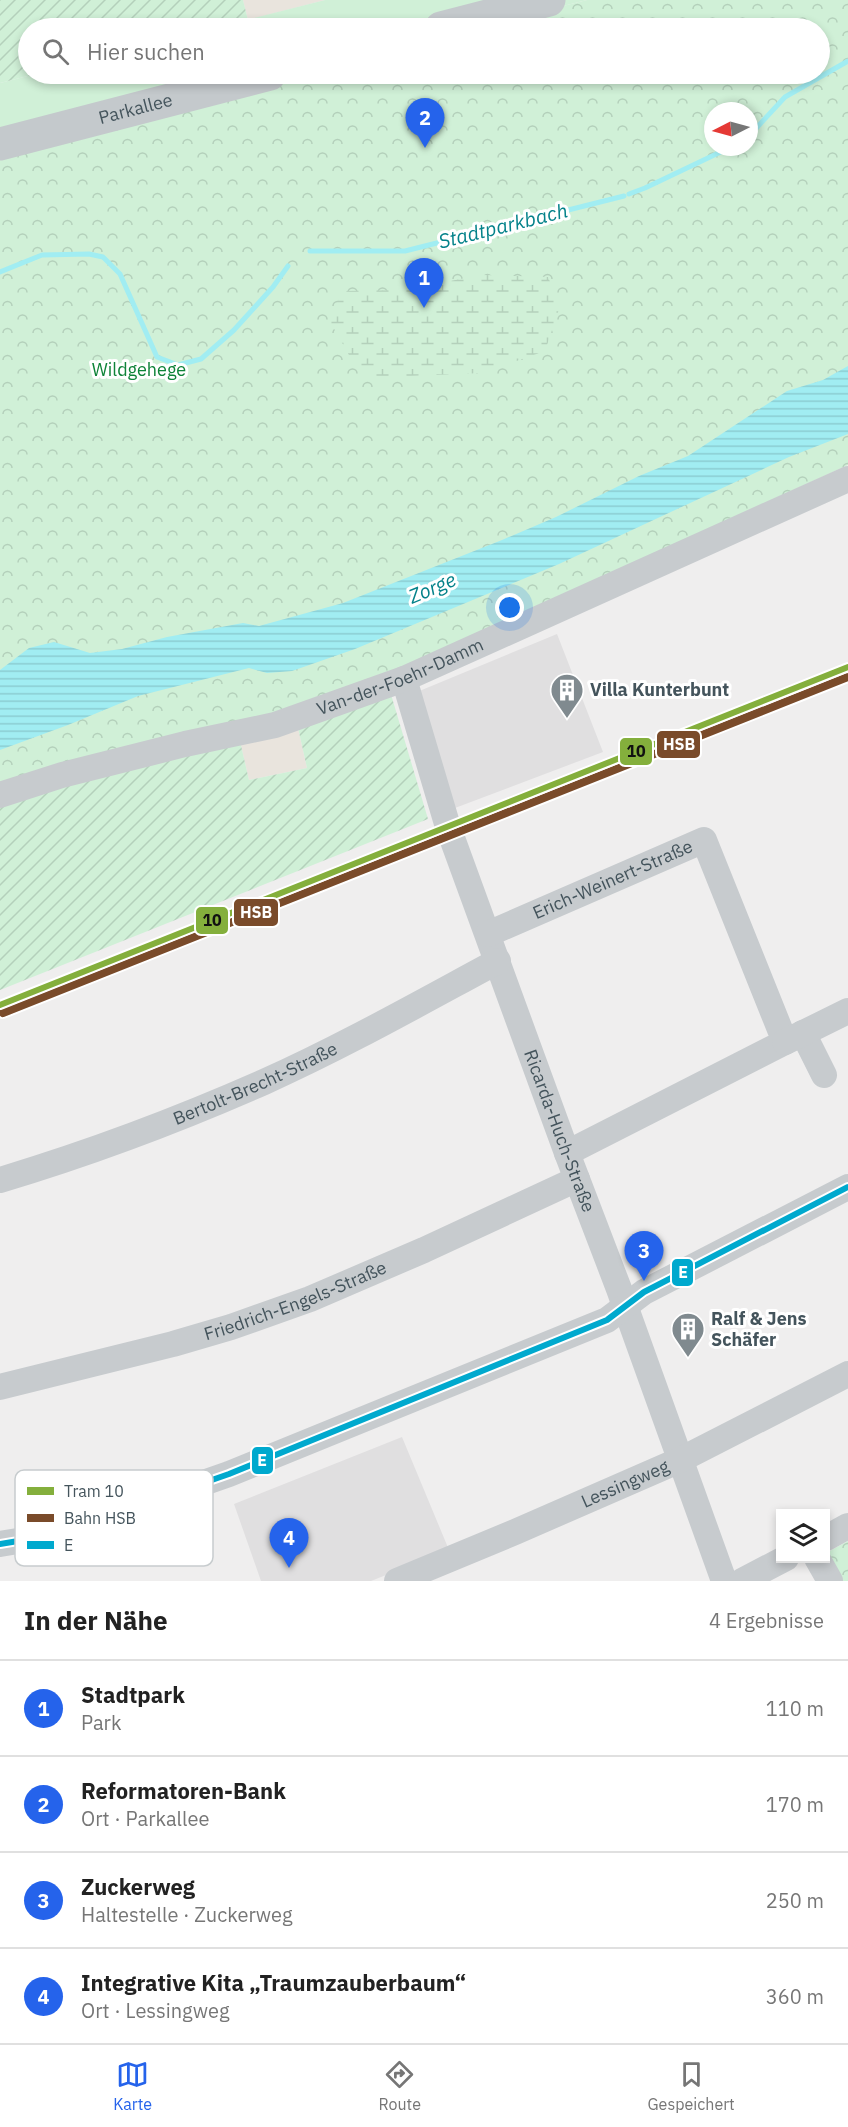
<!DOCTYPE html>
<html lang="de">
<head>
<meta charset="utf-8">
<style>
	body { margin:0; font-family:"IBM Plex Sans",sans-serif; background:#f6f6f6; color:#222 }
	.controls { position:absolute; right:18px; bottom:18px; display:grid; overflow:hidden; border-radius:0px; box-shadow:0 3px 9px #0003 }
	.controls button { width:54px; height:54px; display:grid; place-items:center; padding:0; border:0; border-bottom:2px solid #e0e0e0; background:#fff; color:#222; font:30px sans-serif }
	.compass { position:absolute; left:704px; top:102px; width:54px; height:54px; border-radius:50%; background:#fff; box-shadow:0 3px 9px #0003; rotate:264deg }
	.you { position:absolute; left:510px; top:608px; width:21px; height:21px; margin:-15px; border:4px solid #fff; border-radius:50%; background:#1a73e8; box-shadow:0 0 0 9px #1a73e833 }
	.badge { display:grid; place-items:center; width:39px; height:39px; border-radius:50%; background:#2563eb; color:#fff; font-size:20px; font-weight:700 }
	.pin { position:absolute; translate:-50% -50px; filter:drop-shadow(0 2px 3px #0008) }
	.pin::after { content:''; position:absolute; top:32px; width:21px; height:18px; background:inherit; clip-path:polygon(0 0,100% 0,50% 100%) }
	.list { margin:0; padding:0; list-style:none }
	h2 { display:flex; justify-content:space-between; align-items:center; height:78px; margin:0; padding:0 24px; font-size:26px }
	h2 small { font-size:20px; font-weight:400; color:#767676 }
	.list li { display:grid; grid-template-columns:39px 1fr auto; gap:18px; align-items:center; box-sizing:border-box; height:96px; padding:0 24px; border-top:2px solid #e0e0e0 }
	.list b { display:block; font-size:22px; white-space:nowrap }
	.list p { margin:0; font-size:20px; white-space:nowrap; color:#767676 }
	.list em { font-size:20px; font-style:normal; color:#767676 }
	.icon { flex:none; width:33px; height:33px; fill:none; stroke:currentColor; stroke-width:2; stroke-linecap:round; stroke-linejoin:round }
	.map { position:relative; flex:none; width:848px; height:1581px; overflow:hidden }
	.search { position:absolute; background:#fff; box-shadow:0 3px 9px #0003; left:18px; right:18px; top:18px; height:66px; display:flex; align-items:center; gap:15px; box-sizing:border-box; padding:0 21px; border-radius:33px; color:#767676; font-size:22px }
	.sheet { height:462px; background:#fff }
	nav { display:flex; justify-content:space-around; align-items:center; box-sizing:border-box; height:84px; border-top:2px solid #e0e0e0; background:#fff; font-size:16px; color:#767676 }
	nav a { display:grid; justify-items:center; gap:3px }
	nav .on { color:#2563eb }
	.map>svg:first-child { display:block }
	.commercial { fill:#e9e4dd }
	.education { fill:#e0dfe0 }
	.grass { fill:#d0f0d7 }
	.forest { fill:url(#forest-crowns); fill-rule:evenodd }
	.wetland { fill:url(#wetland-marsh) }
	.garden { fill:url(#garden-furrows) }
	.water { fill:url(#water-rules) }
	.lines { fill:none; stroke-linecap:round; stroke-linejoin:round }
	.stream { stroke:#a1edf2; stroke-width:5 }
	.minor { stroke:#c7cbce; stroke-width:26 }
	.major { stroke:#c4c9cc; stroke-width:33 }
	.bus-1-casing { stroke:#fff; stroke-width:10 }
	.bus-1 { stroke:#00a9ce; stroke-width:6 }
	.rail-1-casing { stroke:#fff; stroke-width:12 }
	.rail-1 { stroke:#7a4b2a; stroke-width:8 }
	.tram-1-casing { stroke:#fff; stroke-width:10 }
	.tram-1 { stroke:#84af3c; stroke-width:6 }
	.labels { text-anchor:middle; stroke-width:6; stroke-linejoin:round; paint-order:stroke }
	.street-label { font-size:18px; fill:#44545c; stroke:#fff }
	.park-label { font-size:18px; fill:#0e8338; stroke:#fff }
	.poi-label { font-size:18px; font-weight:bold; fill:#44545c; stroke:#fff; text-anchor:start }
	.water-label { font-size:20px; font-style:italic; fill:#04828a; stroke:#fff }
	.key { fill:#fff; stroke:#c7ccce; stroke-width:1.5 }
	.key-label { font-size:16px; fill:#44545c }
	.line-badge { stroke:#fff; stroke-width:2 }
	.badge-label { font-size:16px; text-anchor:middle; font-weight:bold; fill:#fff }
	.pale-badge-label { font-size:16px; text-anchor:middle; font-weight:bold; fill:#111 }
</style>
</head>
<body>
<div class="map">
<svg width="848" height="1581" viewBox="0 0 848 1581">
	<defs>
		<pattern id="forest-crowns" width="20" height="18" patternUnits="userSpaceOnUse" patternTransform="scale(1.5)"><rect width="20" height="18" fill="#d0f0d7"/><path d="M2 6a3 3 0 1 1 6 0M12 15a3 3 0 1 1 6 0" fill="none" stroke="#b4d0bb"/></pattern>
		<pattern id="wetland-marsh" width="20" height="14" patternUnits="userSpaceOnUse" patternTransform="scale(1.5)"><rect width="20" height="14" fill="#d0f0d7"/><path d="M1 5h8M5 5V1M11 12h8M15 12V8" fill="none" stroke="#b4d0bb"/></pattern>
		<pattern id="garden-furrows" width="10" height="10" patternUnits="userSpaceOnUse" patternTransform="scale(1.5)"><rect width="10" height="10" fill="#d0f0d7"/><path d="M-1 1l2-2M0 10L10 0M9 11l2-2" fill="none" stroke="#b4d0bb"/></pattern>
		<pattern id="water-rules" width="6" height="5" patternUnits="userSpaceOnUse" patternTransform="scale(1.5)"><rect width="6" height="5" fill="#a1edf2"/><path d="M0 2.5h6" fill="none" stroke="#8ccdd2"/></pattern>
	</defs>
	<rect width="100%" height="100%" fill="#efeeee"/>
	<!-- commercial -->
	<path class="commercial" d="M243,0H325L248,20Z
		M298,728L307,768L249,780L240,741Z"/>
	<!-- education -->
	<path class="education" d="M557,634L603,752L455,808L417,692Z
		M402,1437L449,1550L371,1581H261L234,1504Z"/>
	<!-- grass -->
	<path class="grass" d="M325,0H587L475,28H214Z
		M36,74H301L0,151V83Z"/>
	<!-- forest -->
	<path class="forest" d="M587,0H848V465L460,642L390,691L0,803V151L301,74H820V28H475ZM713,111H749V147H713Z
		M848,1541V1581H840L826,1553Z"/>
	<!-- wetland -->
	<path class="wetland" d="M482,275L548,277L560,306L545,351L482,373L362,378L328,318L344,291L402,290Z"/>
	<!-- garden -->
	<path class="garden" d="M0,0H243L248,20L214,28H28V74H36L0,83Z
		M390,691L428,819L0,990V803L240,741L249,780L307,768L298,728Z"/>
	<!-- water -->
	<path class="water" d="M848,366V434L789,457L559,564L355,649L292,671L267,673L249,668L138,696L68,725L0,750V670L29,648L54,642L90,653L122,649L167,637L243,623L259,626L343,603L502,540L556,517L639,476L688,456L787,391L823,380Z"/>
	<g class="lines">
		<!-- stream -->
		<path class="stream" d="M749,136L785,97L848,61
			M629,194L645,188L731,147
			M310,251H405L624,196
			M0,272L42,255L89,254L103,257L120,274L157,357L178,365L201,359L234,330L273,287L288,266"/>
		<!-- minor -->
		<g class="minor">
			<path id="s1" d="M404,679L448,827L567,1153L619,1289L724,1581"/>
			<path id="s2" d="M0,795L62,775L185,744L275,725L404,679L848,479"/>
			<path id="s3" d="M488,934L704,840L785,1042L567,1153"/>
			<path d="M803,1033L824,1075"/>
			<path d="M785,1042L848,1011"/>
			<path id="s4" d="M0,1180C90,1153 178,1120 264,1082C344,1046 420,1003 498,961"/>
			<path id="s5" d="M0,1387L173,1344L231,1327L310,1299L424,1250L577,1179"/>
			<path d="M826,1538L848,1526"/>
			<path d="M0,1544L36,1538L109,1516L229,1474L607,1320L644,1292L848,1187"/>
			<path d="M817,1558L830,1581"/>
			<path id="s6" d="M397,1581L515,1532L680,1460L848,1374"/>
			<path d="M742,1581L786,1558"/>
		</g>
		<!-- major -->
		<g class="major">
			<path d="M441,28L549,0"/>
			<path id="s7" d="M0,144L270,74"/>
		</g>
		<defs>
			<path id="bus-1" d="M0,1544L36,1538L109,1516L229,1474L607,1320L644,1292L848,1187"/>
		</defs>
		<!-- bus-1 casing -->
		<use href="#bus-1" class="bus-1-casing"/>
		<!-- bus-1 -->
		<use href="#bus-1" class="bus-1"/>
		<defs>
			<path id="rail-1" d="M3,1013L848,677"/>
		</defs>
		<!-- rail-1 casing -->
		<use href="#rail-1" class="rail-1-casing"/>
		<!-- rail-1 -->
		<use href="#rail-1" class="rail-1"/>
		<defs>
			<path id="tram-1" d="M0,1005L848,667"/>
		</defs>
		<!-- tram-1 casing -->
		<use href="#tram-1" class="tram-1-casing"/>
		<!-- tram-1 -->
		<use href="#tram-1" class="tram-1"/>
	</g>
	<!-- icons -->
	<defs>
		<symbol id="building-pin" viewBox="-11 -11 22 30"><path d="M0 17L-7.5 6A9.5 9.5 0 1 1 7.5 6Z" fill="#808a8f" stroke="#fff"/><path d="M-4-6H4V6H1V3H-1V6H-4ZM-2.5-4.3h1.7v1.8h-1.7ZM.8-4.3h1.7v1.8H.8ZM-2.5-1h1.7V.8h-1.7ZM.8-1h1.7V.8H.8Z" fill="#fff"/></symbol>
	</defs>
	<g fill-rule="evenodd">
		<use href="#building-pin" x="548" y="671" width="38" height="52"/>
		<use href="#building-pin" x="669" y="1310" width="38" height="52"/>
	</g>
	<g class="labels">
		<!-- street labels -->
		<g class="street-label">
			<text dy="6" stroke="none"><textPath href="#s7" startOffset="140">Parkallee</textPath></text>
			<text dy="6" stroke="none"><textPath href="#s2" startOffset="418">Van-der-Foehr-Damm</textPath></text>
			<text dy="6" stroke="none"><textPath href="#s3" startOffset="136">Erich-Weinert-Straße</textPath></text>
			<text dy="6" stroke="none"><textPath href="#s4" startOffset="273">Bertolt-Brecht-Straße</textPath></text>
			<text dy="6" stroke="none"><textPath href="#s1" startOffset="478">Ricarda-Huch-Straße</textPath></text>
			<text dy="6" stroke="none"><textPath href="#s5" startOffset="308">Friedrich-Engels-Straße</textPath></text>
			<text dy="6" stroke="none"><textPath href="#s6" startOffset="248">Lessingweg</textPath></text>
		</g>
		<!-- park labels -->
		<g class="park-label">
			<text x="139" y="376">Wildgehege</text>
		</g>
		<!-- poi labels -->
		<g class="poi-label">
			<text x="590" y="696">Villa Kunterbunt</text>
			<text x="711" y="1325">Ralf &amp; Jens<tspan x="711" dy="21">Schäfer</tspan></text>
		</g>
		<!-- water labels -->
		<g class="water-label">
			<text transform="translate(503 226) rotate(-14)" y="7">Stadtparkbach</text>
			<text transform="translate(432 588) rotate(-23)" y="7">Zorge</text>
		</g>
	</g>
	<!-- legend -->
	<rect x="15" y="1470" width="198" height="96" rx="9" class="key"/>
	<rect x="27" y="1487" width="27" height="8" fill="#84af3c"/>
	<rect x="27" y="1514" width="27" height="8" fill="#7a4b2a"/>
	<rect x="27" y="1541" width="27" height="8" fill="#00a9ce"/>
	<g class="key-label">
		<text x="64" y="1497">Tram 10</text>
		<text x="64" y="1524">Bahn HSB</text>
		<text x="64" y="1551">E</text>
	</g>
	<g class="line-badge">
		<rect x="656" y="730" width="45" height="29" rx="6" fill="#7a4b2a"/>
		<rect x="619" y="737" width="34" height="29" rx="6" fill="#84af3c"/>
		<rect x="233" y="898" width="46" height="29" rx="6" fill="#7a4b2a"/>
		<rect x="195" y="906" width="34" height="29" rx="6" fill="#84af3c"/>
		<rect x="671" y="1258" width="23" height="29" rx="6" fill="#00a9ce"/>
		<rect x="251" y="1446" width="23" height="29" rx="6" fill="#00a9ce"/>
	</g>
	<g class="badge-label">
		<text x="679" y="750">HSB</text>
		<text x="256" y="918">HSB</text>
		<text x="683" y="1278">E</text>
		<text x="262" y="1466">E</text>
	</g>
	<g class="pale-badge-label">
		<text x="636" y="757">10</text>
		<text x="212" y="926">10</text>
	</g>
</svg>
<div class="controls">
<button><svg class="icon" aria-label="layers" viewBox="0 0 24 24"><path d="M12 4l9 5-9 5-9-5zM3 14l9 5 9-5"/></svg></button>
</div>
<svg class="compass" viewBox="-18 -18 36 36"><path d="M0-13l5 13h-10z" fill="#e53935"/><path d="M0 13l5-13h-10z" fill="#767676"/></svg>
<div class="you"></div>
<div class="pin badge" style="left:424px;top:308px">1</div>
<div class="pin badge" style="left:425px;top:148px">2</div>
<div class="pin badge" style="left:644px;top:1281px">3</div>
<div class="pin badge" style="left:289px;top:1568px">4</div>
<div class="search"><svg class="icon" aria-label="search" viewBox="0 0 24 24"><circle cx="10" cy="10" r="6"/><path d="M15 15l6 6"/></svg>Hier suchen</div>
</div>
<section class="sheet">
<h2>In der Nähe<small>4 Ergebnisse</small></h2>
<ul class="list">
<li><span class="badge">1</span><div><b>Stadtpark</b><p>Park</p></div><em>110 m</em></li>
<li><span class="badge">2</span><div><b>Reformatoren-Bank</b><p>Ort · Parkallee</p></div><em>170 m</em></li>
<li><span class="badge">3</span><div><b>Zuckerweg</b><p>Haltestelle · Zuckerweg</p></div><em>250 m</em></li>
<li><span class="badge">4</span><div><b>Integrative Kita „Traumzauberbaum“</b><p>Ort · Lessingweg</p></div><em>360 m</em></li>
</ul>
</section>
<nav>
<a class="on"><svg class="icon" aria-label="map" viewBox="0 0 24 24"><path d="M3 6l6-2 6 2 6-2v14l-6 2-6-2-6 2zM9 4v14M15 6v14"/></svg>Karte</a>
<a><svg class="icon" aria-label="directions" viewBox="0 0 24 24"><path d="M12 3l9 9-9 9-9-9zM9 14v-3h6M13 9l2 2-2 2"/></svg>Route</a>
<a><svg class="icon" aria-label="saved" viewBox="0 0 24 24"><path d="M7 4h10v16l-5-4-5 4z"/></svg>Gespeichert</a>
</nav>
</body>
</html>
